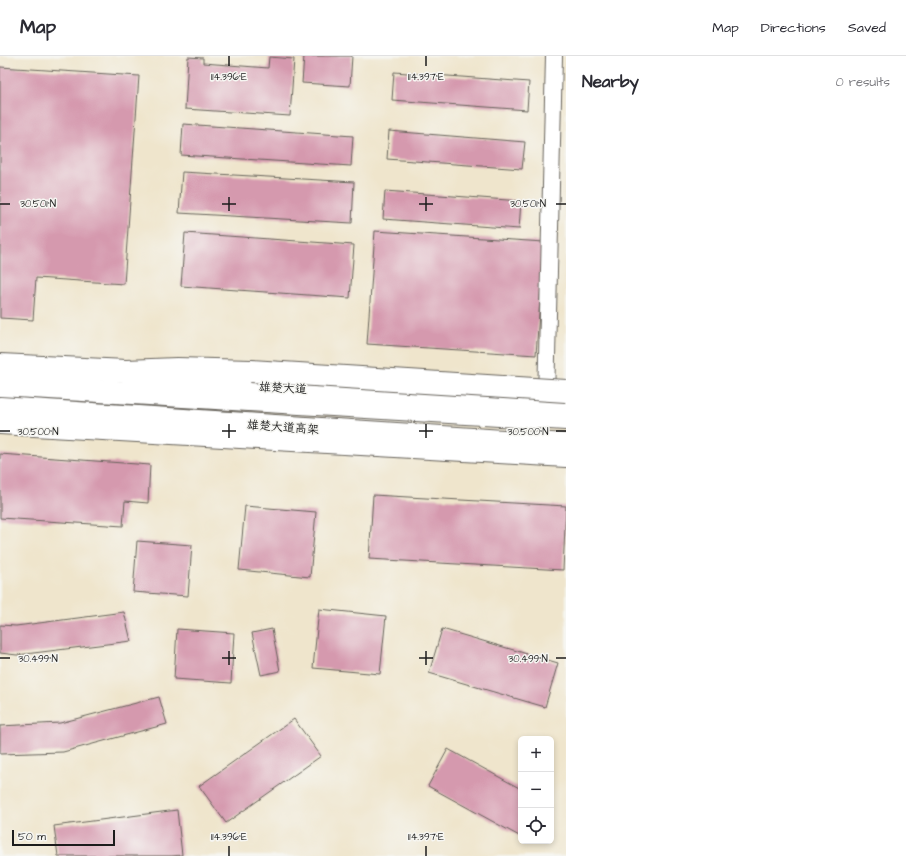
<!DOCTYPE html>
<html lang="en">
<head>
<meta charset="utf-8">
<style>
	body { margin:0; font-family:"Architects Daughter","LXGW WenKai TC",sans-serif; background:#f7f7f7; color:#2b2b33 }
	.controls { position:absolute; right:12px; bottom:12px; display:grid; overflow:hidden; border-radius:6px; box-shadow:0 2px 6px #0003 }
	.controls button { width:36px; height:36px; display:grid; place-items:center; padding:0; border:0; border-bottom:1px solid #e1e1e2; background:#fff; color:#2b2b33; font:20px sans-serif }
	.scale { position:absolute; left:12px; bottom:10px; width:103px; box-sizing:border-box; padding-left:4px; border:2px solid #1c1c1c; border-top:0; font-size:11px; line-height:14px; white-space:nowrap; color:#1c1c1c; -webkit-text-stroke:3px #f6f6f2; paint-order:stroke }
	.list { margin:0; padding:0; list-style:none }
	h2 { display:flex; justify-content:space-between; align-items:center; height:52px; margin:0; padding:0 16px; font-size:17px }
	h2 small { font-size:13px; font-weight:400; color:#7c7c81 }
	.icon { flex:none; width:22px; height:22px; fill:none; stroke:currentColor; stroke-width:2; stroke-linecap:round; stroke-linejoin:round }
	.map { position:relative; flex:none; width:566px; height:800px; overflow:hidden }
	header { display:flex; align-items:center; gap:24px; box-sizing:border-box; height:56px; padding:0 20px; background:#fff; border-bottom:1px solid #e1e1e2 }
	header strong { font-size:19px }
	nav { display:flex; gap:22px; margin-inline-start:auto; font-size:14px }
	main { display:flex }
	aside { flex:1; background:#fff }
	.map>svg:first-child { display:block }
	.building { fill:#d599ae }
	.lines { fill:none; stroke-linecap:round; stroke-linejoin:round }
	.street-casing { stroke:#66625a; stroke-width:18 }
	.primary-casing { stroke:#66625a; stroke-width:24 }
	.highway-casing { stroke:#66625a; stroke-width:24 }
	.street { stroke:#fff; stroke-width:16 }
	.primary { stroke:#fff; stroke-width:22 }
	.highway { stroke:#fff; stroke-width:22 }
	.highway-bridge-casing { stroke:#66625a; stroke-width:24; stroke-linecap:butt }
	.highway-bridge { stroke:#fff; stroke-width:22 }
	.ticks { fill:none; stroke:#1c1c1c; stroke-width:1.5 }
	.labels { text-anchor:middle; stroke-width:3; stroke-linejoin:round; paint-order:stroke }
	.street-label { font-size:12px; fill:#1c1c1c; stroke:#f6f6f2 }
	.ticks-label { font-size:10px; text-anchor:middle; fill:#1c1c1c; stroke:#f6f6f2; stroke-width:3; stroke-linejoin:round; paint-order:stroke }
</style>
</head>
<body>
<header>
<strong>Map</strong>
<nav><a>Map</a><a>Directions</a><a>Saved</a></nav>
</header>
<main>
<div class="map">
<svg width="566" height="800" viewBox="0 0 566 800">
	<rect width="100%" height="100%" fill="#f6f6f2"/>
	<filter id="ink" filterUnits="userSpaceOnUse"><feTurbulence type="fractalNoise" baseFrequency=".025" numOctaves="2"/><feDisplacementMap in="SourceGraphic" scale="8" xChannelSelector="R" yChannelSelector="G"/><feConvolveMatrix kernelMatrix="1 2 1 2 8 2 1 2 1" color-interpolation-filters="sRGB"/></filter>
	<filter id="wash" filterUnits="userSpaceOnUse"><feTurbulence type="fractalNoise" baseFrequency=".012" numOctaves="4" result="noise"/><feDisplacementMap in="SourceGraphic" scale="16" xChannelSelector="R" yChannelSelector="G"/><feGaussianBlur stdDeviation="0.9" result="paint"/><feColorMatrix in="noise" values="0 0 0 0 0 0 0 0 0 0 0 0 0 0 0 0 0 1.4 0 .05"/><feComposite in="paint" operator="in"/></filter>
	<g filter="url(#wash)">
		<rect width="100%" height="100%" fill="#efe5cc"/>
		<g id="blocks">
			<!-- building -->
			<path class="building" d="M304,0H352L350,30L302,27Z
				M188,1L203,2V7L268,12L269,1L294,3L290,60L185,53Z
				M0,11L139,20L124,228L36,222L33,264L0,262Z
				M394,16L529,26L527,54L392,44Z
				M183,68L353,80L351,110L181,99Z
				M389,75L525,86L522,113L387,103Z
				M182,116L354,126L352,167L179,157Z
				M385,135L521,145L519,173L383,163Z
				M375,175L544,186L536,299L367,288Z
				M185,177L354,189L350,242L181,230Z
				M0,398L150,409L148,447L125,445L123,470L0,462Z
				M373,439L566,450L563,514L369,503Z
				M245,450L316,456L310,521L239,514Z
				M137,485L192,489L188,540L133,536Z
				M319,553L386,560L380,618L313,612Z
				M124,556L131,585L17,599L0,597V569L16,570Z
				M177,573L234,577L231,627L174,623Z
				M272,573L280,615L261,619L252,577Z
				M442,573L558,607L545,651L429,617Z
				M159,641L167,668L63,696L0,698V670L60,667Z
				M294,663L321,700L226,767L199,730Z
				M448,693L521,733V781L428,730Z
				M177,754L182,799L172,800H58L54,770Z"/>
		</g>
	</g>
	<g filter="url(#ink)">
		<use href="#blocks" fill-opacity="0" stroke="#66625a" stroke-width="1"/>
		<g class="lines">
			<defs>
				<path id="street" d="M546,344L554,0"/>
				<path id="primary" d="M0,309L126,315L176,326L566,350
					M0,367L566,400"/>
				<path id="highway" d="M126,315L177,313L251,315
					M0,329L566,363
					M0,352L566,389"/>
			</defs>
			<!-- street casing -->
			<use href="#street" class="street-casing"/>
			<!-- primary casing -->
			<use href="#primary" class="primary-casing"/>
			<!-- highway casing -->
			<use href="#highway" class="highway-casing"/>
			<!-- street -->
			<use href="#street" class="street"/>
			<!-- primary -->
			<use href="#primary" class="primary"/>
			<!-- highway -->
			<use href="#highway" class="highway"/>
			<defs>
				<path id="highway-bridge" d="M251,315L566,335"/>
			</defs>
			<!-- highway-bridge casing -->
			<use href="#highway-bridge" class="highway-bridge-casing"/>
			<!-- highway-bridge -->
			<use href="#highway-bridge" class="highway-bridge"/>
		</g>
	</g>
	<!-- ticks -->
	<path class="ticks" d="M229,0V10M426,0V10M229,141V155M426,141V155M0,148H10M222,148H236M419,148H433M556,148H566M229,368V382M426,368V382M0,375H10M222,375H236M419,375H433M556,375H566M229,595V609M426,595V609M0,602H10M222,602H236M419,602H433M556,602H566M229,790V800M426,790V800"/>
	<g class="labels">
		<!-- street labels -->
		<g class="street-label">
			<text transform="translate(283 332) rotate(3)" y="4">雄楚大道</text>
			<text transform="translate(283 371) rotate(4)" y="4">雄楚大道高架</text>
		</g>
	</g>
	<g class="ticks-label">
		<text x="229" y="24">114.396°E</text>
		<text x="426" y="24">114.397°E</text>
		<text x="38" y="151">30.501°N</text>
		<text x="528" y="151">30.501°N</text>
		<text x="38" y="379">30.500°N</text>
		<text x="528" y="379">30.500°N</text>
		<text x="38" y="606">30.499°N</text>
		<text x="528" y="606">30.499°N</text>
		<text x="229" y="784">114.396°E</text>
		<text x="426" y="784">114.397°E</text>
	</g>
</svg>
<div class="controls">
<button>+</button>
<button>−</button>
<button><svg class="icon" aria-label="locate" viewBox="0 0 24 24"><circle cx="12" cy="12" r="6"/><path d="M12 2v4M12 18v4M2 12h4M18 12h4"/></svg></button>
</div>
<div class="scale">50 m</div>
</div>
<aside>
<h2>Nearby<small>0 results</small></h2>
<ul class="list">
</ul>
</aside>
</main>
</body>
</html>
